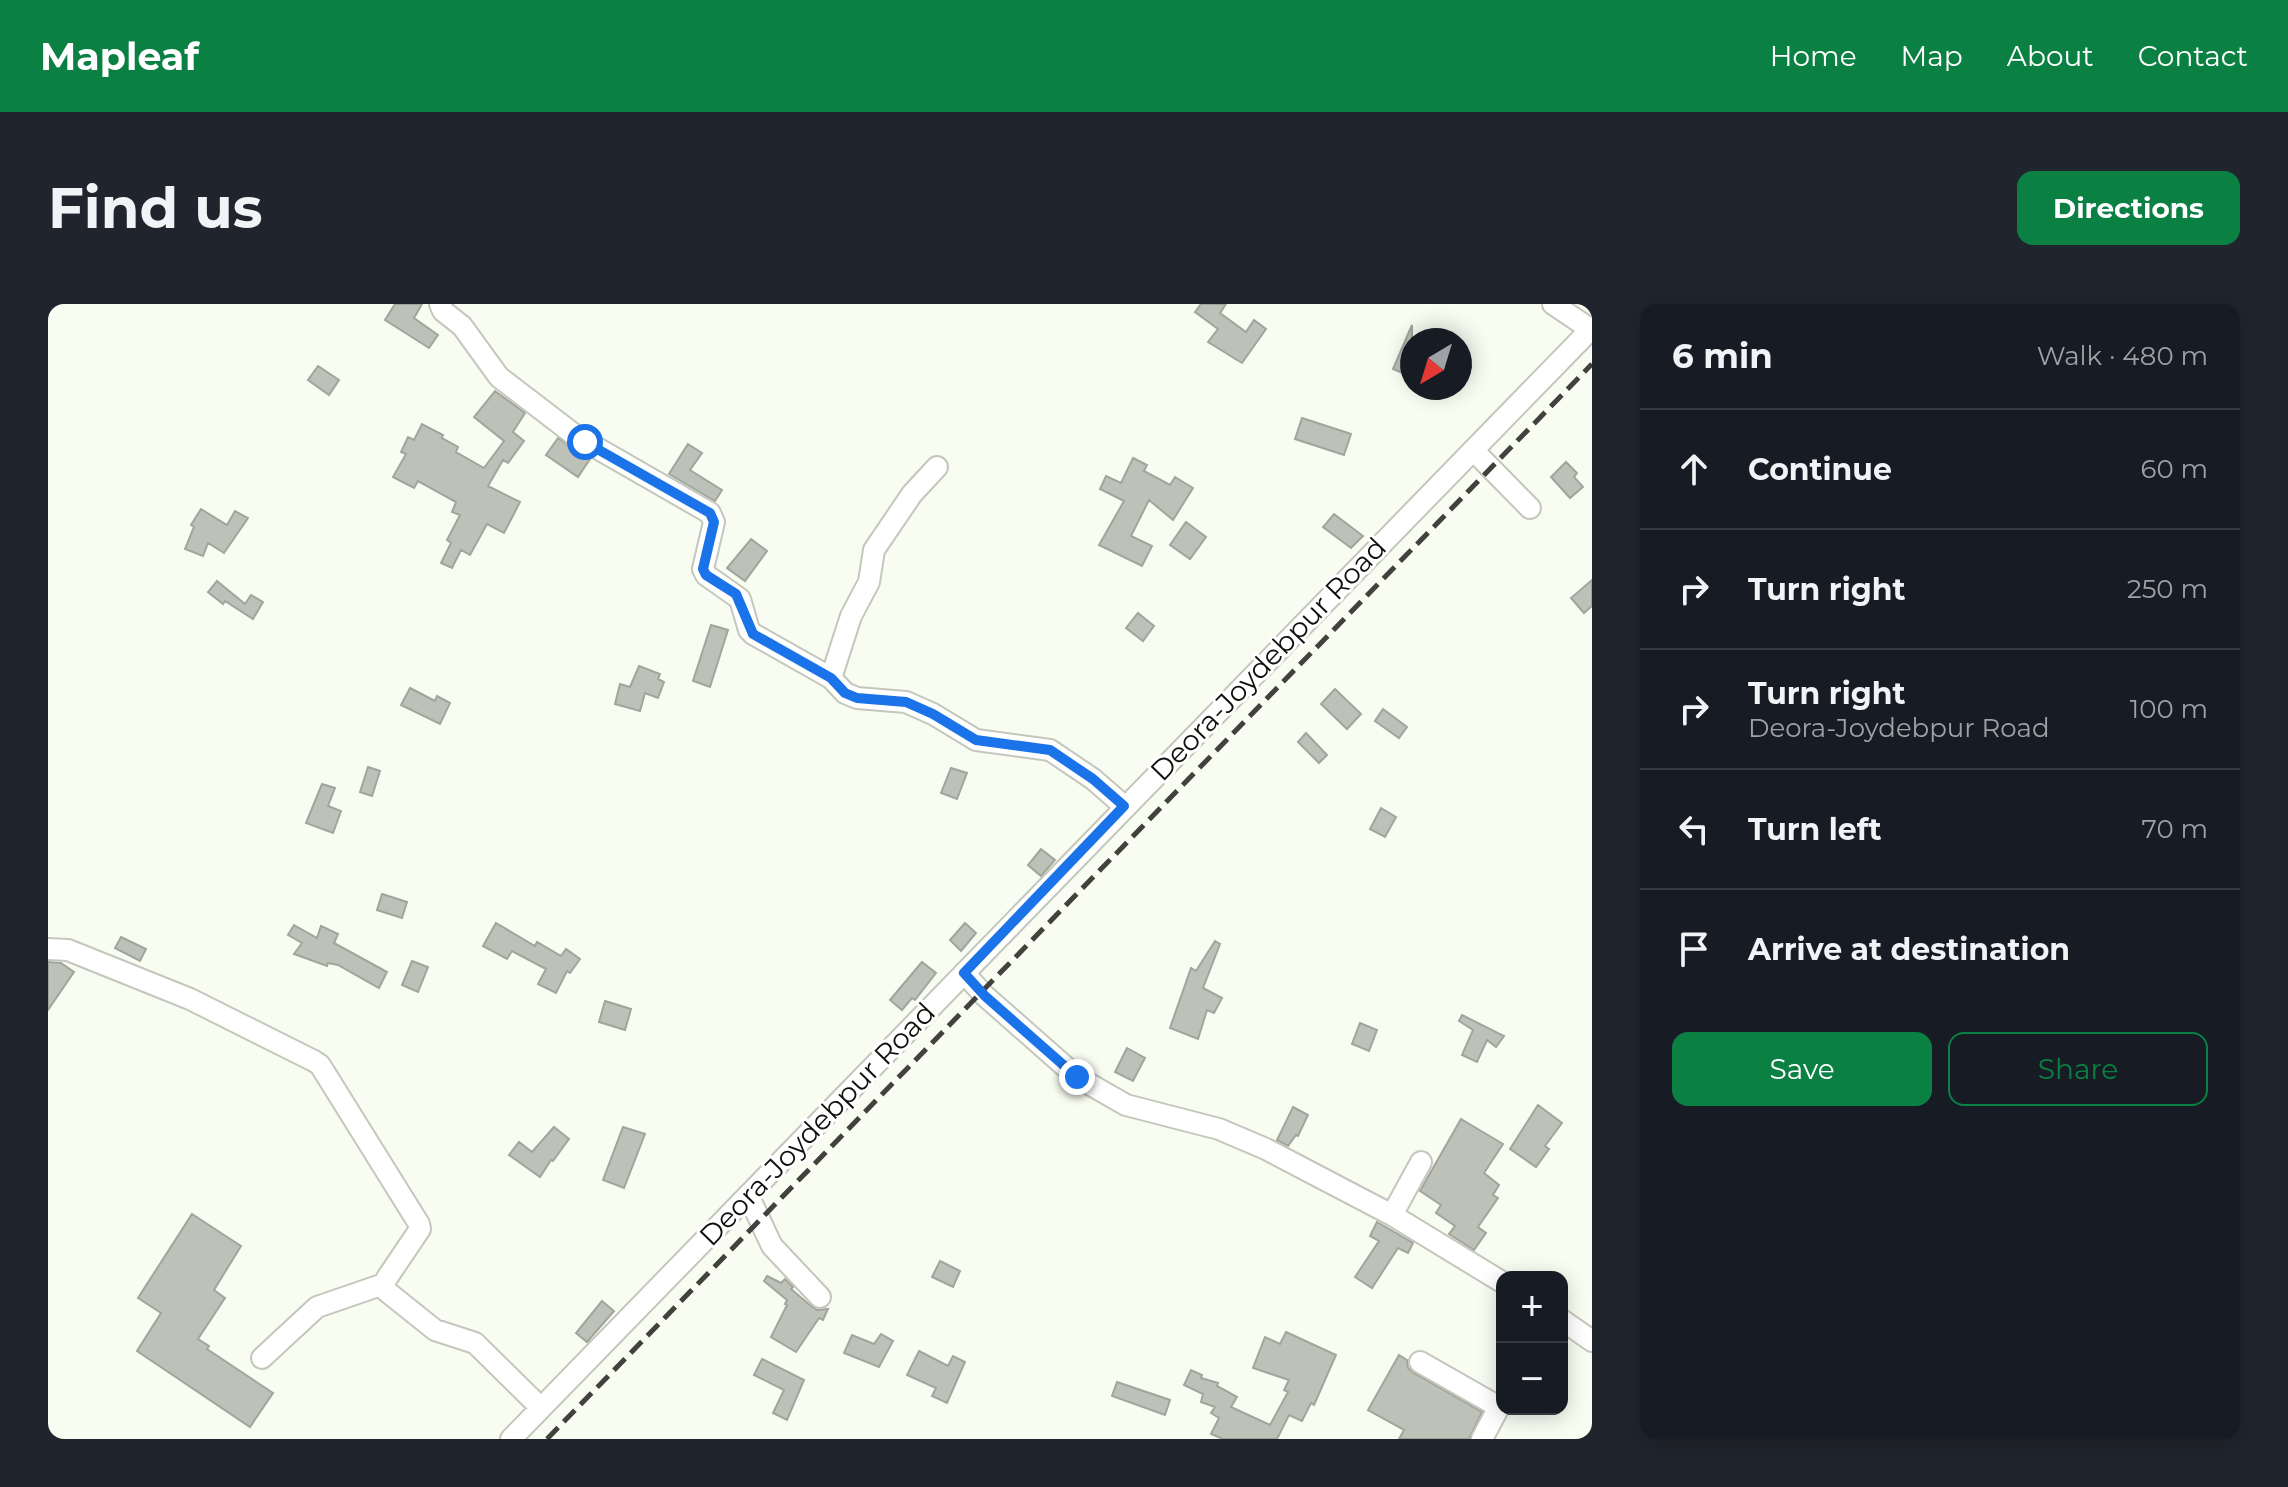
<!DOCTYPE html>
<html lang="en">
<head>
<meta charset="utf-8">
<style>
	body { margin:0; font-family:Montserrat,sans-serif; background:#20242c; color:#f1f3f6 }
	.controls { position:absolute; right:24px; bottom:24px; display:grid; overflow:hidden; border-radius:16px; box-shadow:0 4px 20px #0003 }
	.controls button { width:72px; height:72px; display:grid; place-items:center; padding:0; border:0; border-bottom:2px solid #363941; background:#171b24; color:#f1f3f6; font:40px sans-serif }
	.compass { position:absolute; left:1352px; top:24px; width:72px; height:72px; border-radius:50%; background:#171b24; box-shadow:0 4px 20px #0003; rotate:218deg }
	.stop { position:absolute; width:24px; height:24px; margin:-18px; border:6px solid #1a73e8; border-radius:50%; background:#fff }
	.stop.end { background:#1a73e8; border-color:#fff; box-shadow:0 2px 8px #0008 }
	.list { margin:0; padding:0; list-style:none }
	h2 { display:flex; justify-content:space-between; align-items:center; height:104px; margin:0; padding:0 32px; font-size:34px }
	h2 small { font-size:26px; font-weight:400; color:#9ea1a6 }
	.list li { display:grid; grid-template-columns:52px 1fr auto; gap:24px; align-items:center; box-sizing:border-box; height:120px; padding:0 32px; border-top:2px solid #363941 }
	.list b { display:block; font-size:30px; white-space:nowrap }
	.list p { margin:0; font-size:26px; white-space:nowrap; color:#9ea1a6 }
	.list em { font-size:26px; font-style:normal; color:#9ea1a6 }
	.actions { display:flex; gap:16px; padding:24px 32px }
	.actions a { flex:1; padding:18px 0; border:2px solid #0b8043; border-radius:16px; text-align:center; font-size:28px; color:#0b8043 }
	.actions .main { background:#0b8043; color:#fff }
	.icon { flex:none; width:44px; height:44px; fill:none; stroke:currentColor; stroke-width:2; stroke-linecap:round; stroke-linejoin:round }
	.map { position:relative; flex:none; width:1544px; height:1135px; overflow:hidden; border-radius:16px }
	header { display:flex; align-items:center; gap:48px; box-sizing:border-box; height:112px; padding:0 40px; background:#0b8043; color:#fff }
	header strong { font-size:38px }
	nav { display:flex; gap:44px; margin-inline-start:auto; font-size:28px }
	.intro { display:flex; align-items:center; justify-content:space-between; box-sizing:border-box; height:192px; padding:0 48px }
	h1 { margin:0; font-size:56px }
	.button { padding:20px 36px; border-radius:16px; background:#0b8043; color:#fff; font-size:28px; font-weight:700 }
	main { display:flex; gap:48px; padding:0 48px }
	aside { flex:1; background:#171b24; border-radius:16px; box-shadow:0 4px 20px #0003 }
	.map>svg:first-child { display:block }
	.building { fill:#bdc1b7; stroke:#a1a59b; stroke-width:2 }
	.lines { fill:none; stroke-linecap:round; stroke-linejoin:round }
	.minor-casing { stroke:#c3c7bc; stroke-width:24 }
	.minor { stroke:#fff; stroke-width:20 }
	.rail { stroke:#41423d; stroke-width:5; stroke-dasharray:16 8; stroke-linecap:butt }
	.route { stroke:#1a73e8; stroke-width:10 }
	.labels { text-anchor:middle; stroke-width:6; stroke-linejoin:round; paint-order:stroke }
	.street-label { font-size:28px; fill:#10110d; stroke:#fff }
</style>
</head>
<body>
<header>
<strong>Mapleaf</strong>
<nav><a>Home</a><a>Map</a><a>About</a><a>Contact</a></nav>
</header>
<div class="intro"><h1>Find us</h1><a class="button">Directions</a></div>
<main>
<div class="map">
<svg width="1544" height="1135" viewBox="0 0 1544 1135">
	<rect width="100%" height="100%" fill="#f9fcf1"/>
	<!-- building -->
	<path class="building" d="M347,0H374L366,14L390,31L381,44L337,16Z
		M1153,0H1178L1172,9L1198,28L1206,16L1218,25L1194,59L1160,38L1170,25L1147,8Z
		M1364,21V73L1345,65Z
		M270,62L291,76L281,91L260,76Z
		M447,87L477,109L465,128L476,137L460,159L455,156L440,182L472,198L456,229L439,220L422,251L413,246L404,264L393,259L403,239L399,236L412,211L404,208L408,198L370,177L366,184L345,173L358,150L353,148L360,133L366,136L374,120L395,131L394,134L410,143L408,148L436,164L456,137L426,113Z
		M1254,114L1303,130L1296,151L1247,135Z
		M510,134L542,155L530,173L498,151Z
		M640,140L654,149L642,166L674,186L667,197L621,170Z
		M1085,154L1099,161L1096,167L1122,181L1127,173L1145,184L1125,216L1101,196L1083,232L1104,242L1094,262L1051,241L1076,197L1052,185L1058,172L1073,179Z
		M1518,158L1529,169L1526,173L1535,183L1522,194L1503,173Z
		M153,205L179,221L187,207L200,214L176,249L160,239L155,252L137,245L146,223L143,221Z
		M1286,210L1315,232L1303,244L1275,223Z
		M1138,218L1158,233L1142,255L1122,241Z
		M703,235L719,247L697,277L679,264Z
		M1544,276V302L1536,309L1523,294Z
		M169,277L197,300L203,291L215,298L205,315L177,297L175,300L160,288Z
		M1090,309L1106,322L1095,337L1078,324Z
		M663,321L680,326L662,383L645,377Z
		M591,362L612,370L610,375L616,378L610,394L597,389L592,407L567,400L572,380L582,383Z
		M362,384L387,397L389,392L402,399L392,420L353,401Z
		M1287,385L1313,410L1299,425L1273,400Z
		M1335,405L1359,423L1351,434L1327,417Z
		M1258,429L1279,451L1271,459L1250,438Z
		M320,463L332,467L324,492L312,488Z
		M903,464L919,469L909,495L893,489Z
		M274,480L287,484L280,502L293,507L285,529L258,519Z
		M1333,504L1348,513L1337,533L1322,525Z
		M993,545L1007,556L993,572L980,561Z
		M334,590L359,598L354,614L329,606Z
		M448,619L487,642L489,638L513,652L518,645L532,655L522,669L519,667L508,689L490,680L498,665L464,647L459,655L435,642Z
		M917,619L928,629L913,647L902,636Z
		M246,621L269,634L273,622L290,630L286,639L339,668L331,684L290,661L280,659L279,662L246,650L254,639L240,631Z
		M73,633L98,645L92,657L67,644Z
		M1167,637L1172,640L1155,684L1174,694L1166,709L1159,706L1150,735L1122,724L1143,664L1148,667Z
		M364,657L380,663L370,688L354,681Z
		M0,658L13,659L26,668L0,706Z
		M874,658L888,669L867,696L864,694L854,706L842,696Z
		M557,697L583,705L577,726L551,718Z
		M1414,711L1456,732L1448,743L1439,736L1429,758L1414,751L1425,726L1411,717Z
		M1312,719L1329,726L1321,747L1304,740Z
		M1079,744L1097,754L1085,777L1067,768Z
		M1490,801L1514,819L1497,842L1501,845L1488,863L1462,845Z
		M1245,803L1260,811L1250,832L1248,831L1240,842L1229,836Z
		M1413,815L1455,840L1436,869L1451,881L1445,891L1450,894L1430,923L1438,929L1426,946L1401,930L1407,922L1388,909L1393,901L1372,887Z
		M506,823L521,835L505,857L503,856L492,873L461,851L471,838L484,848Z
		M575,823L597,830L576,884L555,876Z
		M144,910L193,942L166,986L177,994L150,1035L161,1042L159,1045L225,1089L202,1123L89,1047L113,1009L90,994Z
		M1329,918L1365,939L1360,949L1350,944L1324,984L1307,973L1331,937L1322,932Z
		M892,957L912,967L905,983L884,973Z
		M719,972L733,979L737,975L745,983L743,985L763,1002L769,1006L780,1005L775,1016L771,1014L748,1048L723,1033L739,1001L737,1000L739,996L716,977Z
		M554,997L566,1007L539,1038L528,1029Z
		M1238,1028L1288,1051L1266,1101L1263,1099L1254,1117L1241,1111L1229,1135H1175L1163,1130L1171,1114L1163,1109L1167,1103L1153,1098L1155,1090L1136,1081L1143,1066L1154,1071L1153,1074L1170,1079L1169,1082L1189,1093L1183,1103L1222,1121L1240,1088L1236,1086L1241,1076L1205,1064L1217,1033L1232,1040Z
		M833,1030L845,1037L831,1063L796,1049L804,1031L826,1040Z
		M871,1047L900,1062L905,1052L917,1058L899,1099L884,1092L888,1084L859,1071Z
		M1351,1051L1359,1056L1360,1064L1366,1069L1434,1108L1421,1135H1351L1356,1126L1320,1106Z
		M714,1055L756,1076L739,1116L725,1109L736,1086L706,1071Z
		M1069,1078L1122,1096L1117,1111L1064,1092Z"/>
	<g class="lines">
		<defs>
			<path id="minor" d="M392,0L395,7L414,22L451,73L528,132L662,209L666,218L655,265L658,271L692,295L701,326L705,330L783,374L797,389L809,394L858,398L885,410L928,436L1002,446L1045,475L1076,502
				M1505,0L1542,25
				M1425,146L1482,204
				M783,374L803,312L821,278L826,246L864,190L889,163
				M0,645L20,646L142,695L266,757L272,761L371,920L372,925L339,974L336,980L337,986L387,1026L427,1039L493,1104
				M916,669L937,692L1029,773L1078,801L1171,825L1218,845L1344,911L1454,978
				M700,891L724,942L772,993
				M1344,911L1373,858
				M1514,1016L1544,1037
				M214,1054L269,1003L336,980
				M1372,1058L1451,1103L1454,1100
				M463,1135L1544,24
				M1434,1135L1451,1103"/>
		</defs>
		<!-- minor casing -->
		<use href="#minor" class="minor-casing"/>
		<!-- minor -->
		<use href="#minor" class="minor"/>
		<!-- rail -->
		<path class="rail" d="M499,1135L1544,60"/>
	</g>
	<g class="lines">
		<!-- route -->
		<path class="route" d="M537,138L662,209L666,218L655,265L658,271L688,290L705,330L783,374L797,389L809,394L858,398L885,410L928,436L1002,446L1045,475L1076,502L916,669L937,692L1029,773"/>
	</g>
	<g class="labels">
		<!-- street labels -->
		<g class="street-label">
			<text transform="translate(1220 355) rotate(-46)" y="10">Deora-Joydebpur Road</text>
			<text transform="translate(769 820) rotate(-46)" y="10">Deora-Joydebpur Road</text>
		</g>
	</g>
</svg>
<div class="controls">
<button>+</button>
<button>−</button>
</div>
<svg class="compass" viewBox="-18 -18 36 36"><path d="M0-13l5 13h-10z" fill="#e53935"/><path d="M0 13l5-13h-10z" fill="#9ea1a6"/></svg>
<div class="stop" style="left:537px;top:138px"></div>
<div class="stop end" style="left:1029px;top:773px"></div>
</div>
<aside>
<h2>6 min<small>Walk · 480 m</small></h2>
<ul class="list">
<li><svg class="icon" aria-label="ahead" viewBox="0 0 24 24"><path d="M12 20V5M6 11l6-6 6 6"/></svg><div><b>Continue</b></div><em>60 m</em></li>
<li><svg class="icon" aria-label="right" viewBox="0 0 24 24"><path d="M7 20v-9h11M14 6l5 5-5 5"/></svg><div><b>Turn right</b></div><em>250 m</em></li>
<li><svg class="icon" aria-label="right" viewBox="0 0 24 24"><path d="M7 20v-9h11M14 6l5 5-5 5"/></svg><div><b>Turn right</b><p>Deora-Joydebpur Road</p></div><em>100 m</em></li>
<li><svg class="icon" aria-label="left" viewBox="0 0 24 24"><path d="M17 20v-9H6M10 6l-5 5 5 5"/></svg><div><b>Turn left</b></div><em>70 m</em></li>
<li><svg class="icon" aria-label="arrive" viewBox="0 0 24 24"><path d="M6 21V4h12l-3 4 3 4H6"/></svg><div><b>Arrive at destination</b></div></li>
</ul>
<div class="actions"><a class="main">Save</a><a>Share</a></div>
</aside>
</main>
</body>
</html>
